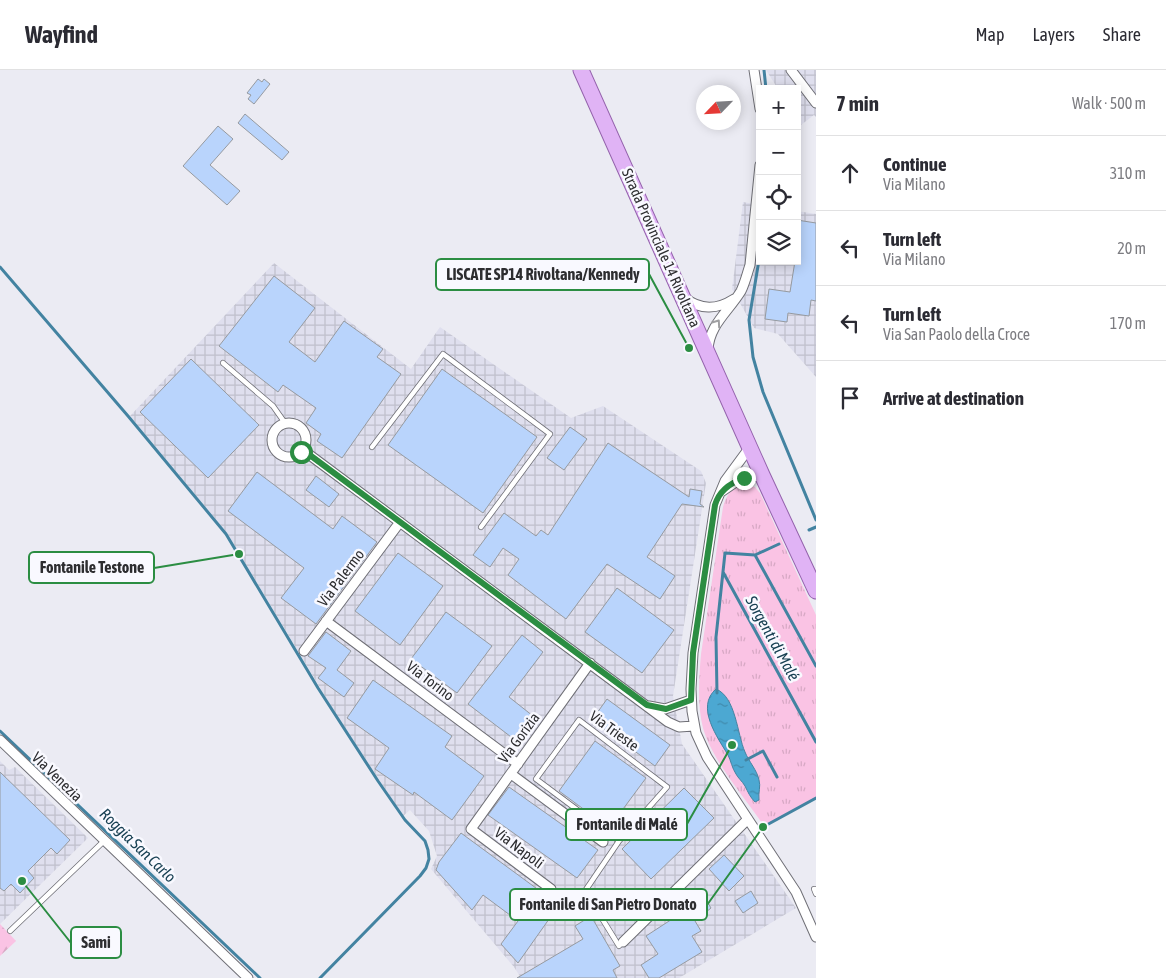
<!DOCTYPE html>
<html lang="en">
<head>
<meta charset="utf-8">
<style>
	body { margin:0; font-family:"Asap Condensed",sans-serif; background:#f2f2f3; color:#2b2b33 }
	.controls { position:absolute; right:15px; top:15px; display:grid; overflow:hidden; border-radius:0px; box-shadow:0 2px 12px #0003 }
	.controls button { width:45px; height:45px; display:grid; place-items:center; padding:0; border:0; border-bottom:1px solid #e1e1e2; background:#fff; color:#2b2b33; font:25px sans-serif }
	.compass { position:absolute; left:696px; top:15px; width:45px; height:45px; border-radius:50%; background:#fff; box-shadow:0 2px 12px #0003; rotate:245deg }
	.stop { position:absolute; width:15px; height:15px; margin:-11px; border:4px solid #2b8d42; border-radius:50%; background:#fff }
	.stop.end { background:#2b8d42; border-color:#fff; box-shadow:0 1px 5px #0008 }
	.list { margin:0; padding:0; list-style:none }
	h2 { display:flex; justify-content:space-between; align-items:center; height:65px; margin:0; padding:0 20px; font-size:21px }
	h2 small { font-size:16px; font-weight:400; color:#7c7c81 }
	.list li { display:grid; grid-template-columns:32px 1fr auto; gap:15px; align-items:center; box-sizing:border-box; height:75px; padding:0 20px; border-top:1px solid #e1e1e2 }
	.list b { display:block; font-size:19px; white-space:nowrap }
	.list p { margin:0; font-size:16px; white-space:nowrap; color:#7c7c81 }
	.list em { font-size:16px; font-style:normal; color:#7c7c81 }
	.icon { flex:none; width:28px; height:28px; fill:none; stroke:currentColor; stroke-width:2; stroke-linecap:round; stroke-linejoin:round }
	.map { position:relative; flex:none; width:816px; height:908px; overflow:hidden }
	header { display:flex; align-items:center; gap:30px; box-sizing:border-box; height:70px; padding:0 25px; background:#fff; border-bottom:1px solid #e1e1e2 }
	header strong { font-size:24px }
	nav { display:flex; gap:28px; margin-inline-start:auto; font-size:18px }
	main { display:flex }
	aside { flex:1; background:#fff }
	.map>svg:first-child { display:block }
	.industrial { fill:url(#industrial-grid) }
	.grass { fill:url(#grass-tufts) }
	.forest { fill:url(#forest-firs) }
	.water { fill:url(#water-ripples); stroke:#4383a1 }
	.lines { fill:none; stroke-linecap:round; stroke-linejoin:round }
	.stream { stroke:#4383a1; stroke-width:3 }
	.building { fill:#b9d4fc; stroke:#969aa0 }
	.lane-casing { stroke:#6f6f76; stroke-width:6 }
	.street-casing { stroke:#6f6f76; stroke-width:11 }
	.primary-casing { stroke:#9463ac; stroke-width:17 }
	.lane { stroke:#fff; stroke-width:4.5 }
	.street { stroke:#fff; stroke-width:9 }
	.primary { stroke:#e0b3f5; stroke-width:15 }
	.oneway { stroke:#a0a0a2 }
	.route { stroke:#2b8d42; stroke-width:6 }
	.labels { text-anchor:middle; stroke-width:5; stroke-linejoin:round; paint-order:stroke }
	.street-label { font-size:15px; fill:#2d2d30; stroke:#f9f9ff }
	.water-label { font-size:16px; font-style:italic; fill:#184053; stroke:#f9f9ff }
	.leader { fill:none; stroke:#2b8d42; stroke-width:2 }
	.callout-dot { fill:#2b8d42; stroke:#f9f9ff; stroke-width:2 }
	.callout { fill:#f9f9ff; stroke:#2b8d42; stroke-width:2 }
	.callout-label { font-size:16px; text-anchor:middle; font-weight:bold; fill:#2d2d30 }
</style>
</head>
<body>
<header>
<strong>Wayfind</strong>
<nav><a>Map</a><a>Layers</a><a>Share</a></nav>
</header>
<main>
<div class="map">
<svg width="816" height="908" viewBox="0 0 816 908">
	<defs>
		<pattern id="industrial-grid" width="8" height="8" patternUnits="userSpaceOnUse" patternTransform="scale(1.25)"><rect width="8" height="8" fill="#dfdfee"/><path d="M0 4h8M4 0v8" fill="none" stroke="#c0c0cc"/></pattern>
		<pattern id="grass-tufts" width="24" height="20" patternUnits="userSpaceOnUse" patternTransform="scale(1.25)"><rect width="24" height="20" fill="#fac3e4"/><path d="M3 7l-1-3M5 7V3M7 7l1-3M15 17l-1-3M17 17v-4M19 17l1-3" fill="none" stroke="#d7a8c4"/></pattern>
		<pattern id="forest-firs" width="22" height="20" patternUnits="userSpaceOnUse" patternTransform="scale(1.25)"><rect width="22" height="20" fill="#fac3e4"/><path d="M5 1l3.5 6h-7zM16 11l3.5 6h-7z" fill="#d7a8c4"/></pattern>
		<pattern id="water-ripples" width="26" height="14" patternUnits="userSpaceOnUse" patternTransform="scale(1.25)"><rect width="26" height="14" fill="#4ca8d2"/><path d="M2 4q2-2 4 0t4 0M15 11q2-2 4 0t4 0" fill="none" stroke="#4089ab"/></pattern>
	</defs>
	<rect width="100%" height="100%" fill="#ebebf3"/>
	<!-- industrial -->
	<path class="industrial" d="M766,0H816V47L814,45L797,58V19H778Z
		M743,132L760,135V191H797V141L816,144V307L778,264L754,258L732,219Z
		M274,193L411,299L440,257L571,348L603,336L701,401L706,413L673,626L682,674L796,838L679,908H521L514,897L431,799L437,786L429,761L410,740L403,746L334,641L227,463L130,346Z
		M0,691L9,700L15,697L88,768L0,854Z"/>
	<!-- grass -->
	<path class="grass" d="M743,414L755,417L760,423L816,545V728L764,756C745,728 712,690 703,658C697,635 699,607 701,584L723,437C726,426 732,416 743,414Z"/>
	<!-- forest -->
	<path class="forest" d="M0,854L16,871L0,886Z"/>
	<!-- water -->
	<path class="water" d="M716,619C736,627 737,664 745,682C749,692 757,700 759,710C761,716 758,723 759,730L755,732C750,727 748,722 745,716C742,711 738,708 736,704C732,698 731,691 728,685C718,668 695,637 716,619Z"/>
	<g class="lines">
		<!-- stream -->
		<path class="stream" d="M764,0L766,19
			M760,184L749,250L753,287L763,322L816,450
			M0,197L128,346L226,464L318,618L378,711L405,750L425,771L428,780L429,789L426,798L420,806L320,908
			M809,460L816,457
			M755,485L816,596
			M723,502L816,672
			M717,623L716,567L725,483L755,485L779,474
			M0,661L260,908
			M746,690L763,681L777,707
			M763,757L816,728"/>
	</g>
	<!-- building -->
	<path class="building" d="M258,9L262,12L264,9L270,14L254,34L248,29L251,25L247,23Z
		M245,44L289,82L282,90L238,53Z
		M218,56L233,69L210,95L240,121L227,135L183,96Z
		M797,150L816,153V231L811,230L809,246L788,243L787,252L765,249L769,219L790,222L795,191H797Z
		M274,206L315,238L289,272L315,292L344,251L383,279L377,287L401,304L342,388L317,371L321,364L306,353L316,338L283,315L278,322L219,276Z
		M191,289L259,355L208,408L140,342Z
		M442,299L537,367L483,443L388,375Z
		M570,357L587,369L564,400L547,388Z
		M608,373L689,427L690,419L702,421L700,434L704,437L682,434L647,487L675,506L660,529L607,494L566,549L508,505L519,489L503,478L490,497L473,485L504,443L536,466L541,460L548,465Z
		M257,402L333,459L342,446L377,472L316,554L281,528L304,498L228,441Z
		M316,406L339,424L329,437L306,420Z
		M398,483L443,516L400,575L355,541Z
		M617,518L674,560L642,603L585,562Z
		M446,542L492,576L457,623L411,589Z
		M326,562L351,581L337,600L354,613L344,627L318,608L326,598L308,586Z
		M522,565L543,582L509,627L533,646L515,670L468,634Z
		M373,610L452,666L445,677L484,706L452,750L414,722L413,725L375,699L389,678L347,648Z
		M607,629L670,675L655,696L592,650Z
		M595,671L646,708L609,758L559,721Z
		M0,702L70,770L57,784L51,778L28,801L34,808L20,823L11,814L4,821L0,818Z
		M509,717L598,780L577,808L488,745Z
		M684,718L714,748L651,809L622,779Z
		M461,763L559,835L518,893L501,874L518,851L483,825L472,840L436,800L439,792Z
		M724,785L744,806L729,821L709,799Z
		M700,820L711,838L695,851L701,861L692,866L702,882L659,908H649L641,895L658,884L646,866L683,842L678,833Z
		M751,821L758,833L743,843L735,831Z
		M591,846L620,896L613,900L617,908H517L583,869L575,856Z"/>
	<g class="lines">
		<defs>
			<path id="lane" d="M223,293L273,336L285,353
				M372,377L443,284L550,364L481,457
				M619,771L536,709L579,650L667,717L619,771L585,821L619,876L623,872
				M816,819H814L816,824
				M10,861L104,771"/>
			<path id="street" d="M754,0L760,39
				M791,0L816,33
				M684,227C699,240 717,240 734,229
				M708,280C709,255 729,241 741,221C745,213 747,204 750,195L760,95
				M272 370a17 17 0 1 1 34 0a17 17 0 1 1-34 0Z
				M750,377L725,411L715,435L693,583L691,619L692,641L696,663L707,687L796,822L816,867
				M303,380L668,652L679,657L694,656
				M721,422L740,409L762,405
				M326,551L518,694
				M304,581L400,452
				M649,636L665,639L691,630
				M0,670L248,908
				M511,704L603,772
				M551,819L471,759L590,593
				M623,872L748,749"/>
			<path id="primary" d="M581,0L762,405L816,521"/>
		</defs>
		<!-- lane casing -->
		<use href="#lane" class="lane-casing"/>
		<!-- street casing -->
		<use href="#street" class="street-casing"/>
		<!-- primary casing -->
		<use href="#primary" class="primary-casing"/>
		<!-- lane -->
		<use href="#lane" class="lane"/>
		<!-- street -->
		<use href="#street" class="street"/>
		<!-- primary -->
		<use href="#primary" class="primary"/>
	</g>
	<!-- one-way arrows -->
	<defs><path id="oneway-chevron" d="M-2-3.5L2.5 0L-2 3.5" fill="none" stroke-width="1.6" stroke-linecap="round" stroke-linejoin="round" transform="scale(1.25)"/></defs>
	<use class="oneway" href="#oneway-chevron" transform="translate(717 253) rotate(-55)"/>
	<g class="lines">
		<!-- route -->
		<path class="route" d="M301,382L303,380L647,635L666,639L691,630L693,583L715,435C719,421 730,413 744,408"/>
	</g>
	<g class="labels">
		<!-- street labels -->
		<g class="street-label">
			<text transform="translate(661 178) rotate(66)" y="5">Strada Provinciale 14 Rivoltana</text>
			<text transform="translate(341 508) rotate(-53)" y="5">Via Palermo</text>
			<text transform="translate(430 611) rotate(37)" y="5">Via Torino</text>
			<text transform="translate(614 661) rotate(36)" y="5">Via Trieste</text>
			<text transform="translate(519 668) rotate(-54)" y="5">Via Gorizia</text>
			<text transform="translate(57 707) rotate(44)" y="5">Via Venezia</text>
			<text transform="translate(519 778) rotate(37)" y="5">Via Napoli</text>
		</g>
		<!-- water labels -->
		<g class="water-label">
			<text transform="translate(773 568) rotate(61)" y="6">Sorgenti di Malé</text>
			<text transform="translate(138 775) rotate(44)" y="6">Roggia San Carlo</text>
		</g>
	</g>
	<!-- callouts -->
	<path class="leader" d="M689 278L649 204M239 484L154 498M732 675L687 754M763 757L707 835M22 811L71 873"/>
	<g class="callout-dot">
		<circle cx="689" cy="278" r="5"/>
		<circle cx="239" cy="484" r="5"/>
		<circle cx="732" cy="675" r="5"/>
		<circle cx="763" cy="757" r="5"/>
		<circle cx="22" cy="811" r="5"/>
	</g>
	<g class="callout">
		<rect x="436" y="189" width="213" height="31" rx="5"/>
		<rect x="29" y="482" width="125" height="31" rx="5"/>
		<rect x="566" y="739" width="121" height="31" rx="5"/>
		<rect x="510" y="819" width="197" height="31" rx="5"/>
		<rect x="71" y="857" width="50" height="31" rx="5"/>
	</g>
	<g class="callout-label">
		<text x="543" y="210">LISCATE SP14 Rivoltana/Kennedy</text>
		<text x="92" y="503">Fontanile Testone</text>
		<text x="627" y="760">Fontanile di Malé</text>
		<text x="608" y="840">Fontanile di San Pietro Donato</text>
		<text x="96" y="878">Sami</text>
	</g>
</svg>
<div class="controls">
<button>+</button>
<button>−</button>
<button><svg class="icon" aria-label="locate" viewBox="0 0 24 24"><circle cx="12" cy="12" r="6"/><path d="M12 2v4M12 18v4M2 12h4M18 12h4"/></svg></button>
<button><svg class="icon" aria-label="layers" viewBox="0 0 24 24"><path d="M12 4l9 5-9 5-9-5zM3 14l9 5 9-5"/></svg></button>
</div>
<svg class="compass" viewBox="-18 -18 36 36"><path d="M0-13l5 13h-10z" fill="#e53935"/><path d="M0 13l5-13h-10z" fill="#7c7c81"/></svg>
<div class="stop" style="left:301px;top:382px"></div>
<div class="stop end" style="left:744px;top:408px"></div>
</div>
<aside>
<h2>7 min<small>Walk · 500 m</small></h2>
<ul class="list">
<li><svg class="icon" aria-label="ahead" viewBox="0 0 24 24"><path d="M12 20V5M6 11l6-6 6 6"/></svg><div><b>Continue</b><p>Via Milano</p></div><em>310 m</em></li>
<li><svg class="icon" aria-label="left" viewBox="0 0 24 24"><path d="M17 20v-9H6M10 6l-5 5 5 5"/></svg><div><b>Turn left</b><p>Via Milano</p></div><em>20 m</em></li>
<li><svg class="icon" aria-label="left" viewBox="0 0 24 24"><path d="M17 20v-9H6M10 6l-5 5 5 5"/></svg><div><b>Turn left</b><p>Via San Paolo della Croce</p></div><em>170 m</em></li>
<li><svg class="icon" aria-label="arrive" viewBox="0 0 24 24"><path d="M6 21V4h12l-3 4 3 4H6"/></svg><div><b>Arrive at destination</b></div></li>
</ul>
</aside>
</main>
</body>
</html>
